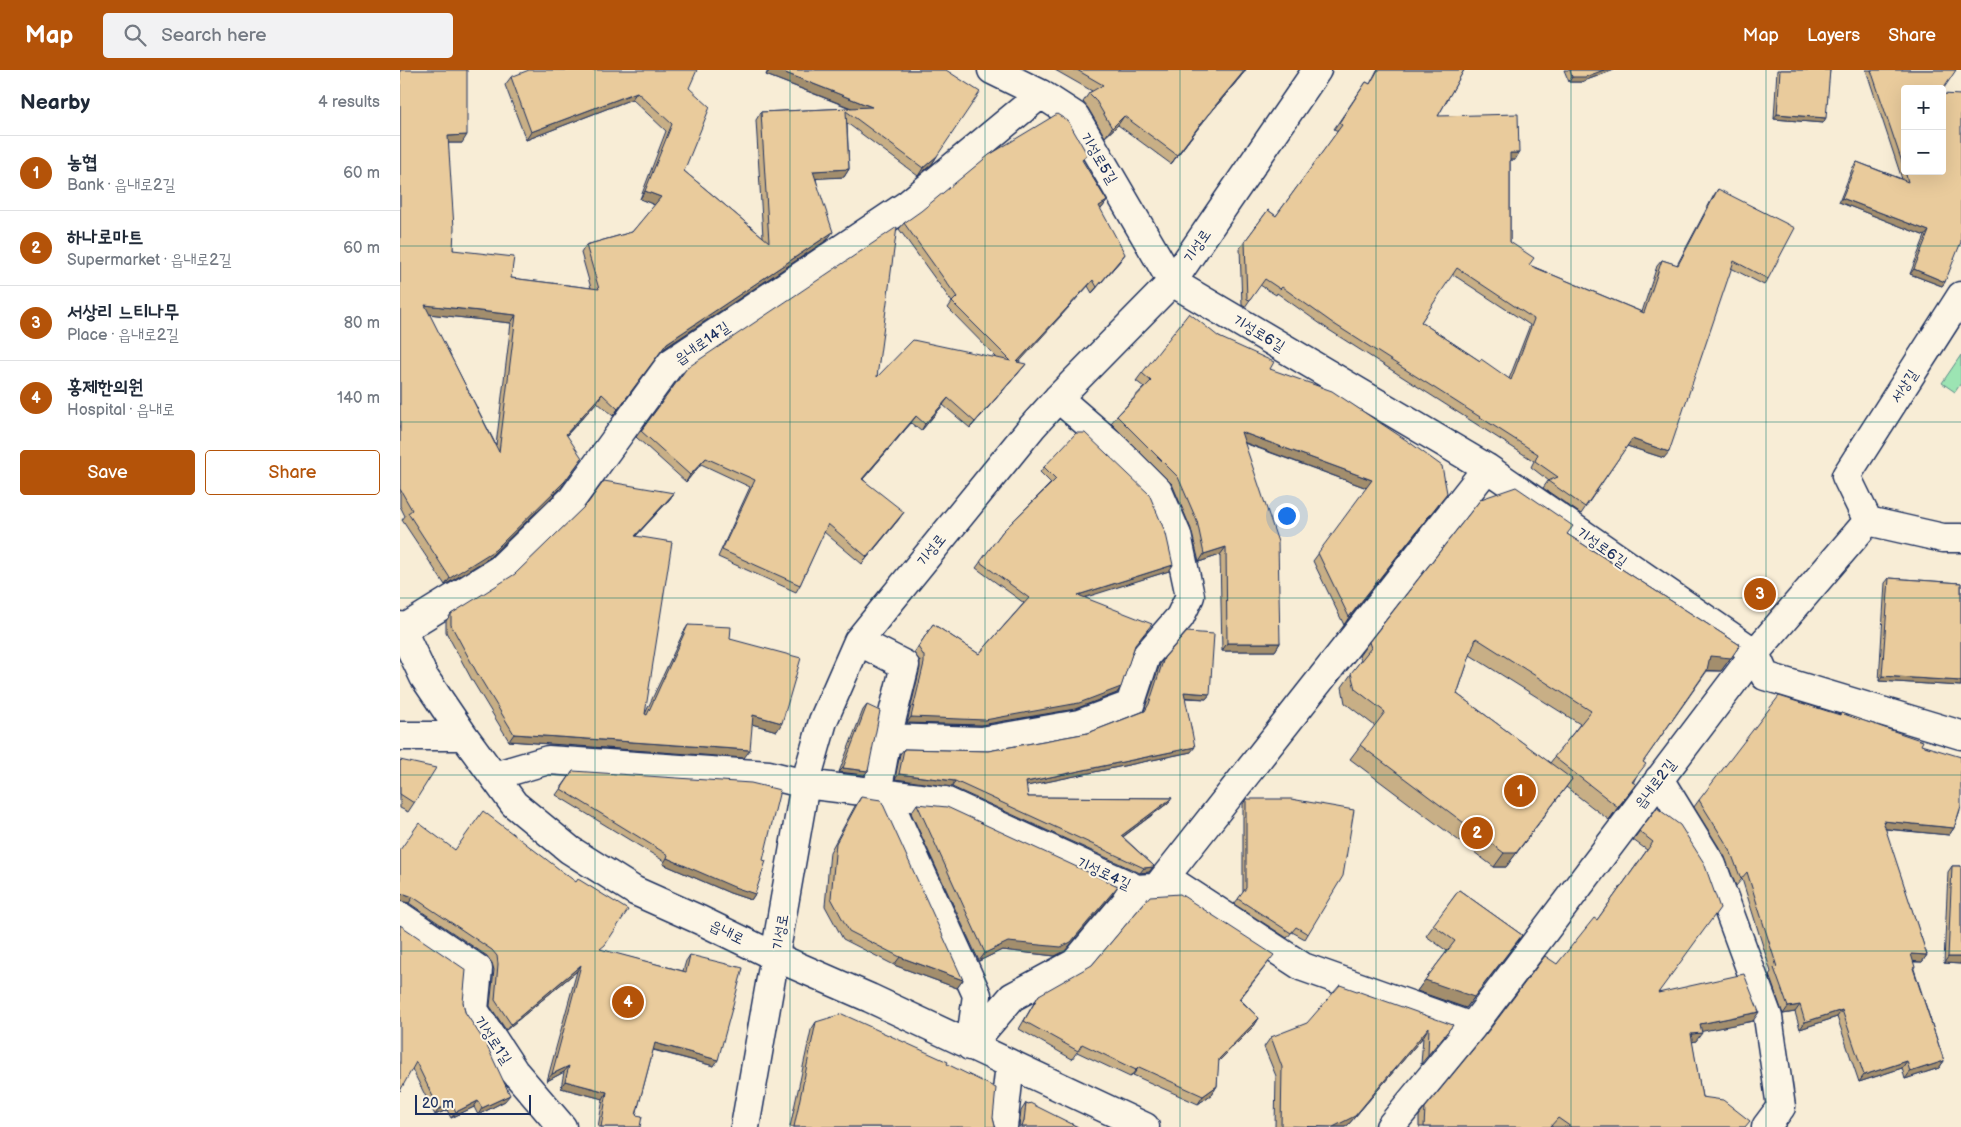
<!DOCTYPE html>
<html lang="en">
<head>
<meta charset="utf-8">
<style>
	body { margin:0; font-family:"Balsamiq Sans","Poor Story",sans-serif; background:#f2f2f3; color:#1f2937 }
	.controls { position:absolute; right:15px; top:15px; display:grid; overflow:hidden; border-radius:5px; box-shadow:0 5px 20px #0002 }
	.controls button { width:45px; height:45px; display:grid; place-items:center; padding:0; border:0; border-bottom:1px solid #e0e1e3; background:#fff; color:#1f2937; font:25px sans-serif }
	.scale { position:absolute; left:15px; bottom:12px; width:116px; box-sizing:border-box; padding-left:5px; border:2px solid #1b2f5e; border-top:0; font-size:14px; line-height:18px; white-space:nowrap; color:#1b2f5e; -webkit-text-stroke:4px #fcf5e5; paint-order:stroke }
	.you { position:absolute; left:886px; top:445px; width:18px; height:18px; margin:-12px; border:4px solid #fff; border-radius:50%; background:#1a73e8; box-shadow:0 0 0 8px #1a73e833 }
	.badge { display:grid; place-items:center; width:32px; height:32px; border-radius:50%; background:#b45309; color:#fff; font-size:16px; font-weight:700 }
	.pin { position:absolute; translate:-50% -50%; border:2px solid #fff; box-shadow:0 1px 5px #0006 }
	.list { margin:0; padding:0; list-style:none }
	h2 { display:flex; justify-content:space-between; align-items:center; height:65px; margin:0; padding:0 20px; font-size:21px }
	h2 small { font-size:16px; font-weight:400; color:#747a83 }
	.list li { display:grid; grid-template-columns:32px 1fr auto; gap:15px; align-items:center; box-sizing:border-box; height:75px; padding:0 20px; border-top:1px solid #e0e1e3 }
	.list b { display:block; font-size:19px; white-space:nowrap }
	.list p { margin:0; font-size:16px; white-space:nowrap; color:#747a83 }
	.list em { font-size:16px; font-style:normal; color:#747a83 }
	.actions { display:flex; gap:10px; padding:15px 20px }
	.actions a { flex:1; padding:11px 0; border:1px solid #b45309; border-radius:5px; text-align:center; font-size:18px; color:#b45309 }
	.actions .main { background:#b45309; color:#fff }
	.icon { flex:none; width:28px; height:28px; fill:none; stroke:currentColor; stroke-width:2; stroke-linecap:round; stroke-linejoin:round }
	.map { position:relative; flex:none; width:1561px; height:1057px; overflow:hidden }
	header { display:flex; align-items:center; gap:30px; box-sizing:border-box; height:70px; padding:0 25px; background:#b45309; color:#fff }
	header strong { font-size:24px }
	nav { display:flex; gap:28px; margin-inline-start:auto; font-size:18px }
	.search { width:350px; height:45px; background:#f2f2f3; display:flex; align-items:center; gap:12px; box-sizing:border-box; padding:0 18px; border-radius:5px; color:#747a83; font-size:19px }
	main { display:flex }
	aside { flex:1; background:#fff }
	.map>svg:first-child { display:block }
	.green { fill:#9ce4b3; stroke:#5c8a88 }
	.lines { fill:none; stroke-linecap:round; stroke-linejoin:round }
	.minor-casing { stroke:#1b2f5e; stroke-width:31 }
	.minor { stroke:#fcf5e5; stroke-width:28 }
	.wall { fill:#c8af86; stroke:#1b2f5e; fill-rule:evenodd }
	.shaded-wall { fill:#a38e6d; stroke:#1b2f5e }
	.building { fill:#e9cb9c; stroke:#1b2f5e; fill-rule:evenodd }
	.grid { fill:none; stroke:#0f766e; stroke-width:1; stroke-opacity:0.55 }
	.labels { text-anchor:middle; stroke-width:4; stroke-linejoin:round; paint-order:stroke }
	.street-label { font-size:15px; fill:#1b2f5e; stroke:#fcf5e5 }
</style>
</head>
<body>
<header>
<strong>Map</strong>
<div class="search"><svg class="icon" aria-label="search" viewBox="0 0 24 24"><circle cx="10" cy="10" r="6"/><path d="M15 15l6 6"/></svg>Search here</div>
<nav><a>Map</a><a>Layers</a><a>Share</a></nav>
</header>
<main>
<aside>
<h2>Nearby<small>4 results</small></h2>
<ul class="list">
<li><span class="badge">1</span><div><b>농협</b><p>Bank · 읍내로2길</p></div><em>60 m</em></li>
<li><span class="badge">2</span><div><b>하나로마트</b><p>Supermarket · 읍내로2길</p></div><em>60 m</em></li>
<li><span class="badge">3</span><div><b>서상리 느티나무</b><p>Place · 읍내로2길</p></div><em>80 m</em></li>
<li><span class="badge">4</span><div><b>홍제한의원</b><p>Hospital · 읍내로</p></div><em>140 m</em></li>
</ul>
<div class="actions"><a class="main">Save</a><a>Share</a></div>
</aside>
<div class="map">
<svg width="1561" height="1057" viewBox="0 0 1561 1057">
	<rect width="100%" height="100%" fill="#f8edd6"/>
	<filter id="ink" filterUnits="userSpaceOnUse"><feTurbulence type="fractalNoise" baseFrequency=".02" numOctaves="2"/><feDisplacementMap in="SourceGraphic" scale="10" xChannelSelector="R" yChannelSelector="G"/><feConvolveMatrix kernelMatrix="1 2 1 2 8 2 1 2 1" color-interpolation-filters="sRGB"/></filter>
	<g filter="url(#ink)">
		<!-- green -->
		<path class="green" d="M1561,285V313L1555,322L1542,313Z"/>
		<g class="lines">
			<defs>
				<path id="minor" d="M592,0L641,24L675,46L772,212L1087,398L1355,583L1365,606L1561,665
					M1468,451L1446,406L1561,226
					M0,556L24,607L64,666L114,734L170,780L235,821L300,850L376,887L470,928L745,1057
					M2,560L99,500L172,429L271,293L507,135L641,24
					M458,571L505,595L487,668L582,671L679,654L730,635L746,586L780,547L790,526L777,465L758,421L709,372L658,328
					M0,666H64
					M94,706L148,690L369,705L405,714L545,731L737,819L779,816L903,897L1072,957
					M1259,709L1312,795L1368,947L1381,1037L1366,1057
					M477,723L487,668
					M486,725L577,925L570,976
					M758,816L1087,398
					M0,846L78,899L74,940L114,1001L162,1057
					M570,976L612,927L675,893L737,819
					M345,1057L405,714L423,651L458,571L632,357L658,328L772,212L917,0
					M603,1057L610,994
					M990,1057L1072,957L1355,583L1468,451L1543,468H1561"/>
			</defs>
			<!-- minor casing -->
			<use href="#minor" class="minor-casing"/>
			<!-- minor -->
			<use href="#minor" class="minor"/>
		</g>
		<!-- wall -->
		<path class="wall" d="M0,0L62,73H48L53,180L111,208L191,218L181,183L186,175L232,162L255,135L240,129L266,61L232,29L126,70L105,15L111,7L289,18L284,101L363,167L356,50L361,42L450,38L366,5L368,0H546L537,86L532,94L518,106L447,53L449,99L444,107L416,108L427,170L262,280L213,346L197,332L167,365L160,419L89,488L45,515L2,450L5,446L0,436ZM29,244L111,253L96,375Z
			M655,0H846L799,57L771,94L718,55L705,67L688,38L683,32L689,23L692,21Z
			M977,0H1064L1038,46L1115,90H1110V172L1129,195L1242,242L1257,196L1262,190L1277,195L1314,125L1318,119L1368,209L1364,215L1331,198L1264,388L1227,376L1181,444L1143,418L1148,411H1149L1131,397L1134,391L929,260L877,223L876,225L860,215L845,237L842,235L840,178L868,140L876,146L938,61L934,59L966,12L970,14ZM1052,204L1130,255L1109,309L1080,291L1021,252Z
			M1164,0H1214L1181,12H1169Z
			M1377,0H1430L1423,53L1374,49Z
			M1466,0H1556L1505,19L1542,101L1545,212L1542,216L1510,204L1525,166L1439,132L1453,97L1457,92L1502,109Z
			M682,91L707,131L702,138L700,139L720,191L692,223L688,216L618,292L621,300L570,358L543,335L521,361L511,353L463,409L499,449L462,494L424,462L400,515L396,522L318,487L350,417L301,394L286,412L236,367L287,298L477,307L597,288L548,238L552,232L499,159L504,153Z
			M819,267L870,299L1042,430L944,555L913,491L967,418L844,373L880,573L875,581H822L820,485L799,492L791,459L772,414L711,353L717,346L744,317L736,311L742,303Z
			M644,397L769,501L684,527L748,560L735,576L717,623L675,639L581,655L507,653L520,598V591L514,583L533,554L579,584L624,533L576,498L603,461L651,413L640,402Z
			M274,423L269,430L236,466L245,644L283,563L288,555L330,569L377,661L352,654L344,688L109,671L72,610L46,562V551L51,544Z
			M1167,464L1340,575L1321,601H1307L1243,692L1226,728L1209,750L1166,717L1106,797H1094L950,689L975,656L945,633L942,617L961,590L959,586L969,572ZM1070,585L1180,654L1150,693L1057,624Z
			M1489,508L1561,513V616L1479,611L1485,513Z
			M764,588L810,624L806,629L785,628L791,682L626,716L628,727L772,728L768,733L723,767L754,796L749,802L740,803L552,717L495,709L500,684L504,679L588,681L688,663L744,641L760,594Z
			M467,635L468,701L464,705L439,702L463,640Z
			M1441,643L1521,675L1560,740L1554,758L1549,765L1485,759L1527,885L1522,892H1513L1514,899L1544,991L1539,998L1505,1009L1502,998L1459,1012L1437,947L1400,959L1395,942L1383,944L1369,905L1371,902L1342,809L1336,816L1325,787L1294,737L1299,730L1439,645Z
			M0,690L14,733L8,742L0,738Z
			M173,701L355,824L351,830L330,823L263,794L264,791L156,725Z
			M461,727L563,910L557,918L494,895L443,869L425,836L430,782L455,736Z
			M846,729L908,864L905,869L892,862L887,868L834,834L843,823V734Z
			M517,734L718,816L712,825L665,881L655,886L602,880L579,891L511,743Z
			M1257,738L1259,923L1353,951L1301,961L1296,971L1292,972L1302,1027L1345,1057H1153L1152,1056L1151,1057H1019V1046L1025,1038L1157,894L1197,850L1247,780L1233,770Z
			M0,780H55L201,880L283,901L286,891L290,885L314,996L253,980L236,1045L240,1057H198L203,1029L161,1018L164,1002L147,1011L177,901L106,960L90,936L94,900L92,893L87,886L9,833L0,831Z
			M1552,796H1561V894L1544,893L1548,802Z
			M1059,820L1122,865L1066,938L1017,921L1047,881L1026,866Z
			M0,855L63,932L65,942L105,1031L78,1045L74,1037L51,1048L47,1040L35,1045L12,999Z
			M868,893L840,929L859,948L854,956L818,992L817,1016L812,1024L798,1034L733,1005L730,1007L677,982L672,989L619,959L634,933L639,925Z
			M416,952L547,994L593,1048L595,1056L596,1057H390L411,960Z
			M1053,955L1046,964L1021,994L1023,967L948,1055L945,1057H875L876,1006L864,977L871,967Z
			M626,1033L678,1057H619L621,1041Z"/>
		<!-- shaded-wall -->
		<path class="shaded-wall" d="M370,0H378L472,37L467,44L366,5Z
			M845,0H846L799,57L771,94L805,48Z
			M1204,0H1214L1181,12H1169L1172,7Z
			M237,22L232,29L126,70L131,62Z
			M1377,44L1426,48L1423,53L1374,49Z
			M724,46L718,55L705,67L712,58Z
			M67,65L62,73H42L48,66Z
			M1110,83H1119L1115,90H1105Z
			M537,86L532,94L518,106L523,98Z
			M449,99L444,107L408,109L413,101Z
			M245,121L261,127L255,135L240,129Z
			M1442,128L1529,161L1525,166L1439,132Z
			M707,131L702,138L694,142L699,136Z
			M433,162L427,170L262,280L213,346L267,273Z
			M725,184L720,191L692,223L697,217Z
			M1514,199L1545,212L1542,216L1510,204Z
			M693,210L688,216L613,299L617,292Z
			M25,235L116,245L111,253L19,243Z
			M626,294L621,300L570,358L575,352Z
			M202,324L197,332L161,371L166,364Z
			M548,328L543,335L521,361L525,354Z
			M516,346L511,353L458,415L462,409Z
			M841,362L972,410L967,418L835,369Z
			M1232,369L1269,382L1264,388L1227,376Z
			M182,388L160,419L89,488L45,515L50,508Z
			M306,388L286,412L290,405Z
			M274,423L269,430L229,473L235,466Z
			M1047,423L1042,430L944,555L949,547Z
			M504,442L499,449L462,494L467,487Z
			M826,477L820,485L799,492L804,484Z
			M773,495L769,501L674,531L678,525Z
			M827,573H880L875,581H822Z
			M1340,575L1321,601L1300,600L1310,586Z
			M1482,606L1561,611V616L1479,611Z
			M721,617L717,623L675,639L581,655L507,653L511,647Z
			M784,622L810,624L806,629L780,627Z
			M353,645L382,653L377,661L348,653Z
			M114,664L350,680L344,688L109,671Z
			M795,677L791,682L622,717L626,712Z
			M443,698L468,701L464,705L439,702Z
			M499,704L555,711L552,717L495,709Z
			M1172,709L1106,797H1094L1104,783Z
			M1236,714L1226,728L1209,750L1218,737Z
			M772,728L768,733L717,771L721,766Z
			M1483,751L1554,758L1549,765L1478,758Z
			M267,788L355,824L351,830L330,823L263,794Z
			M753,797L749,802L740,803L744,798Z
			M718,816L712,825L665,881L655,886L602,880L579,891L585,883Z
			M5,824L13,827L9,833L0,831V825Z
			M1122,865L1066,938L1017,921L1025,910Z
			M1511,884L1527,885L1522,892L1506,891Z
			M500,887L563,910L557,918L494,895Z
			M1548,887H1561V894L1544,893Z
			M181,895L177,901L106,960L111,954Z
			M1400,935L1395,942L1383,944L1388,937Z
			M1442,940L1437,947L1400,959L1405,952Z
			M1359,942L1353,951L1294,963L1300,954Z
			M859,948L854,956L813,997L819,989Z
			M1029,957L1023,967L948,1055L945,1057H933Z
			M1302,963L1296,971L1285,973L1291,964Z
			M255,973L318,990L314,996L251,979Z
			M1507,991L1502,998L1459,1012L1464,1005Z
			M1544,991L1539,998L1505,1009L1510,1002Z
			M169,996L164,1002L147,1011L152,1004Z
			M739,997L733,1005L730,1007L736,1000Z
			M165,1011L207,1022L203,1029L161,1018Z
			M817,1016L812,1024L798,1034L803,1026Z
			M110,1025L105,1031L78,1045L82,1038Z
			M78,1031L74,1037L51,1048L56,1042Z
			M52,1033L47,1040L35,1045L39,1039Z"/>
		<!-- building -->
		<path class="building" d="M0,0H67V65L48,66L54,158L53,180L114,187L111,208L199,219L186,175L232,162L261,127L245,121L272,54L237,22L131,62L111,7L129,0H297L289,18L310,37L284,101L369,172L361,42L472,37L378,0H546L580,22L537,86L523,98L446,41L449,99L413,101L433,162L267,273L218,339L202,324L166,364L182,388L165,411L95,480L50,508L8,443L12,440L0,419ZM25,235L116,245L99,382Z
			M677,0H845L805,48L777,85L724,46L712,58L695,29L689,23L703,15Z
			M978,0H1064L1038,46L1118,44L1119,83H1110V172L1134,188L1129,195L1244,243L1262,190L1278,195L1318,119L1395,158L1368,209L1334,191L1269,382L1232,369L1185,437L1148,411L1158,407L1135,391L1138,384L934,254L882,217L880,219L865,209L850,230L847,229L845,171L868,140L876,146L942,55L939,53L966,12L970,14ZM1057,198L1134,249L1111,310L1081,289L1080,291L1021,252Z
			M1170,0H1204L1185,7H1172Z
			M1380,0H1430L1426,48L1377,44Z
			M1471,0H1556L1542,21V19H1505V101Z
			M1542,24L1561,25V172L1545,212L1514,199L1529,161L1442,128L1457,92L1508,112L1505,101H1542Z
			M657,44L668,51L687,84L682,90L707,131L699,136L725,184L697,217L693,210L617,292L626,294L575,352L548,328L525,354L516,346L462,409L504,442L467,487L428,454L400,515L322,480L355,410L306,388L290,405L241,361L287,298L497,157L477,307L513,270L611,291L552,232L557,227L504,153L521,141L589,85Z
			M789,243L819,267L874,292L870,299L932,321L1009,372L1042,396L1047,423L949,547L918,483L972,410L841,362L878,472L880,573H827L826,477L804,484L797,451L778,407L717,346L751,311L742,303Z
			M676,363H685L749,424L766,464L773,495L678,525L752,554L735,575L721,617L679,633L585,650L511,647L524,593V586L518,577L533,554L579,584L629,528L580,492L603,461L656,409L644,397Z
			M204,411L274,423L235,466L272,472L245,644L247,645L288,555L331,557L330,569L401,588L382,653L353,645L350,680L114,664L77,603L51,555V544L115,504L188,433Z
			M1116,417L1173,456L1167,464L1340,575L1331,588L1310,586L1307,600L1243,692L1246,694L1232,712L1236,714L1218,737L1154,687L1191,641L1076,568L1057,624L1172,709L1116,783H1104L960,675L985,642L955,619L951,603L971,578L969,572L1081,429Z
			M1489,508L1561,513V611L1482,606Z
			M787,562L814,564L810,624L784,622L795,677L626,712L628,727L772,728L721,766L754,796L753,797L744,798L555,711L499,704L504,679L588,681L688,663L745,641L749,634L764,588Z
			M1379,626L1440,645L1441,643L1523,671L1521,675L1561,687V736L1554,758L1483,751L1527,885L1511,884L1515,897L1513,898L1544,991L1510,1002L1507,991L1464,1005L1442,940L1405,952L1400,935L1388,937L1374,898L1377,897L1347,802L1341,809L1330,780L1299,730Z
			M467,635L480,641L468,701L443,698Z
			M0,690L36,698L14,733L0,724Z
			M173,701L351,713L380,720L363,790L366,791L355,824L334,817L267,788L268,785L161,719Z
			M461,727L481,730L563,910L500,887L449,861L431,828L436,773Z
			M846,729H891L954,740L943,806L908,864L896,857L891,863L838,829L846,818Z
			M517,734L547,737L718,816L671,872L661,877L608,872L585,883Z
			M1257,738L1280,755L1304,793L1320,838L1258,923L1344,904L1359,942L1300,954L1302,963L1291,964L1302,1027L1323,1030L1350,1051L1345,1057H1171L1158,1048L1150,1057H1024L1025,1038L1090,959L1145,886L1157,894L1194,848L1197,850L1253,772L1239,761Z
			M83,741L176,812L178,809L228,840L205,875L200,879L286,902L290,885L343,898L318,990L255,973L236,1045L242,1046L240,1057H201L207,1022L165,1011L169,996L152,1004L181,895L111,954L95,930L98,894L97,886L92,880L13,827L5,824L0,825V780L19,753L55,780Z
			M1552,796H1561V887H1548Z
			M1059,820L1122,865L1074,927L1025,910L1055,871L1033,855Z
			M780,824L874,885L839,929L859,948L819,989L817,1016L803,1026L739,997L736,1000L682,974L678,981L624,951L639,925L692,895L750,826Z
			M0,855L66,900L63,932L65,942L86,974L110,1025L82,1038L78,1031L56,1042L52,1033L39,1039L16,992L0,1021Z
			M940,915L1053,955L1028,985L1029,957L955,1046L933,1057L881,1056L882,997L871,967L907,953Z
			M442,944L548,992L547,994L596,1018L593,1048L595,1056L596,1057H394L416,952Z
			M626,1033L629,1034L630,1033L678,1057H622L624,1051Z"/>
	</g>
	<!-- grid -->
	<path class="grid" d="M195,0V1057M390,0V1057M585,0V1057M780,0V1057M976,0V1057M1171,0V1057M1366,0V1057M0,176H1561M0,352H1561M0,528H1561M0,705H1561M0,881H1561"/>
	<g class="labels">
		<!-- street labels -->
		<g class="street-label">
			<text transform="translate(699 88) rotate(59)" y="5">기성로5길</text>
			<text transform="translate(797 176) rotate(-56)" y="5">기성로</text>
			<text transform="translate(859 263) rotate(31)" y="5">기성로6길</text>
			<text transform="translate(302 273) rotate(-35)" y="5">읍내로14길</text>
			<text transform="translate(1504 316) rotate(-57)" y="5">서상길</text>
			<text transform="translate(1202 477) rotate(35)" y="5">기성로6길</text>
			<text transform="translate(531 480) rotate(-51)" y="5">기성로</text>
			<text transform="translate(1255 714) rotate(-53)" y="5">읍내로2길</text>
			<text transform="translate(704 803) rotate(25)" y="5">기성로4길</text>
			<text transform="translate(327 862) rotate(26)" y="5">읍내로</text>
			<text transform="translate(380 862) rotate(-80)" y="5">기성로</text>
			<text transform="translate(93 970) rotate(56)" y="5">기성로1길</text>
		</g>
	</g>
</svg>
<div class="controls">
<button>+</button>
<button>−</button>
</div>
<div class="scale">20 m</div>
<div class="you"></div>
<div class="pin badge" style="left:1120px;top:721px">1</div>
<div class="pin badge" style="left:1077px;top:763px">2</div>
<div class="pin badge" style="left:1360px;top:524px">3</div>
<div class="pin badge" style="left:228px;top:932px">4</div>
</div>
</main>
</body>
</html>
